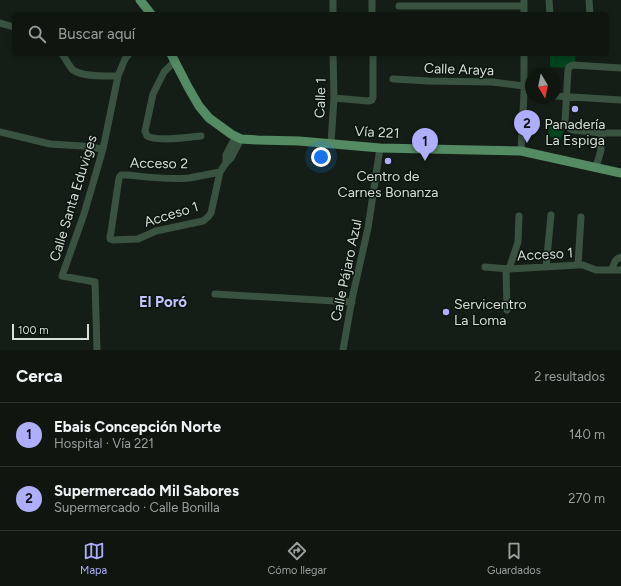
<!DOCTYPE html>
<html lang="es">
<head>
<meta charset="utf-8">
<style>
	body { margin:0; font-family:Figtree,sans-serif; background:#181f19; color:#f1f3f6 }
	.compass { position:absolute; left:525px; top:68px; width:36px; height:36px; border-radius:50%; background:#0f1610; box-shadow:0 2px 6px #0003; rotate:170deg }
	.scale { position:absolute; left:12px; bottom:10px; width:77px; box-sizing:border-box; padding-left:4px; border:2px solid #d8dfda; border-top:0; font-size:11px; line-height:14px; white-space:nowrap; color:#d8dfda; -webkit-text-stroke:3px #0b150d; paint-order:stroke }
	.you { position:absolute; left:321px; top:157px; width:14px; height:14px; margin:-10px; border:3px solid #fff; border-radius:50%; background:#1a73e8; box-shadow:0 0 0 6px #1a73e833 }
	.badge { display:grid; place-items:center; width:26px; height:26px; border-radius:50%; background:#aeaefa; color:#111; font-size:13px; font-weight:700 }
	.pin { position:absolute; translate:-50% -33px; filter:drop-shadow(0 1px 2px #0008) }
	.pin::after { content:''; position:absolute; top:21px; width:14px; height:12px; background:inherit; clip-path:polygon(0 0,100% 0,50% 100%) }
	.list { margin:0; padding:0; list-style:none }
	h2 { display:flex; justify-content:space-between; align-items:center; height:52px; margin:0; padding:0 16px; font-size:17px }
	h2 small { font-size:13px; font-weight:400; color:#9b9f9f }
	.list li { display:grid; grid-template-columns:26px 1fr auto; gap:12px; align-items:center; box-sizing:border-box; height:64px; padding:0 16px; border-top:1px solid #2f3530 }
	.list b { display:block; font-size:15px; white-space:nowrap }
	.list p { margin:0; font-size:13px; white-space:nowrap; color:#9b9f9f }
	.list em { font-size:13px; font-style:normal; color:#9b9f9f }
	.icon { flex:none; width:22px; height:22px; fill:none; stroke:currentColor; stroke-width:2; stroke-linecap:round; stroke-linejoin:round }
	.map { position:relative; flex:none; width:621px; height:350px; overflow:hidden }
	.search { position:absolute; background:#0f1610; box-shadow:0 2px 6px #0003; left:12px; right:12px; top:12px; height:44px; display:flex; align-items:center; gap:10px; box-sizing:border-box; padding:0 14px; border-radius:6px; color:#9b9f9f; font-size:15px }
	.sheet { height:180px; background:#0f1610 }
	nav { display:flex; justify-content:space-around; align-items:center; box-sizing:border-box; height:56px; border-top:1px solid #2f3530; background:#0f1610; font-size:11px; color:#9b9f9f }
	nav a { display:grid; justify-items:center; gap:2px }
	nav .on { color:#aeaefa }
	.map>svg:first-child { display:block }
	.green { fill:#02441e }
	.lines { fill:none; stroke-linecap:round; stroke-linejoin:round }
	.minor { stroke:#3a5340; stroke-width:7 }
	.major { stroke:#558b63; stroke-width:9 }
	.poi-dot { fill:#aeaefa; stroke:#0b150d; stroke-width:1.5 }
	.labels { text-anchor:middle; stroke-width:3; stroke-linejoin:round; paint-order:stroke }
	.street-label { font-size:14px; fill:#d8dfda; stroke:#0b150d }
	.poi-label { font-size:14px; fill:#d8dfda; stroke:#0b150d }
	.neighbourhood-label { font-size:15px; font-weight:bold; fill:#c3c4fd; stroke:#0b150d }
</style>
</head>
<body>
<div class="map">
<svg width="621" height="350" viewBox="0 0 621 350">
	<rect width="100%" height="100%" fill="#141e16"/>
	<!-- green -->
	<path class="green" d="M550,54H575V63L564,68L550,67Z
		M549,123H562L560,126L564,131L560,140L548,136Z"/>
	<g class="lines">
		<!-- minor -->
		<path class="minor" d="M333,0V14
			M372,0V14
			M524,0V14
			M549,0L550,14
			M589,0L590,14
			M399,6H524
			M0,23L14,27
			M62,54C66,59 69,66 73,70C82,77 107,76 118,76
			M175,61L164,72L153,94L145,131L147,136C158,142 188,137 201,136
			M621,68L573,65L569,67L568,70L565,122C567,126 568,129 573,130L601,133H621
			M393,79L429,81L492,82L524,86
			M555,96L621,100
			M334,98L368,101L372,100L373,97V54
			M0,132L50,144L82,146L103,149
			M331,143L334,98L333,54
			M521,151L524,93V54
			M226,163V155L236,136
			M596,167L601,150V133
			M220,172C210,174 200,176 189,178C169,180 147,177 127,175H121L119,178L111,232L110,236V239L113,240L138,239L156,231L203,221L208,217L211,213L220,172L226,163L231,158L241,139
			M578,265L581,217
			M485,267L509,269L578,265H583L596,270H612C614,264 614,259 621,257
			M546,267L551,215
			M506,269L507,310
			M509,269L518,242L519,216
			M612,270H621
			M215,294L352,302
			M97,350L95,282L62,276L84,214L103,149L118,76L125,59L129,54
			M343,350L352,299L368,228L380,148"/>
		<!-- major -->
		<path class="major" d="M140,0L151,14
			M171,54L188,87L199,106L209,118L231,134L241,139L258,140L299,141L380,148L521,151L621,173"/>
	</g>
	<!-- markers -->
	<g class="poi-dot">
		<circle cx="575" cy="109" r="4"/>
		<circle cx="388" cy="161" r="4"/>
		<circle cx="446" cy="312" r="4"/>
	</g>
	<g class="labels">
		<!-- street labels -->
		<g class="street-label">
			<text transform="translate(459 69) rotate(2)" y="5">Calle Araya</text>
			<text transform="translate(320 98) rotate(-88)" y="5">Calle 1</text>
			<text transform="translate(377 132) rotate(3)" y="5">Vía 221</text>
			<text transform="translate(159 163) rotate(1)" y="5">Acceso 2</text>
			<text transform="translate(73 198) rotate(-73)" y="5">Calle Santa Eduviges</text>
			<text transform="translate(171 214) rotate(-17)" y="5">Acceso 1</text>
			<text transform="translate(545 254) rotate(-3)" y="5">Acceso 1</text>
			<text transform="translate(346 270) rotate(-78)" y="5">Calle Pájaro Azul</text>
		</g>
		<!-- poi labels -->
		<g class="poi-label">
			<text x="575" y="129">Panadería<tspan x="575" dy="16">La Espiga</tspan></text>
			<text x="388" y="181">Centro de<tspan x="388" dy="16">Carnes Bonanza</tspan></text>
			<text x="454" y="309" text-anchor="start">Servicentro<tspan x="454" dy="16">La Loma</tspan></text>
		</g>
		<!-- neighbourhood labels -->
		<g class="neighbourhood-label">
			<text x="163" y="307">El Poró</text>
		</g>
	</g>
</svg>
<svg class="compass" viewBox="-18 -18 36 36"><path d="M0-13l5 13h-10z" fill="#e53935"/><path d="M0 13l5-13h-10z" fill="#9b9f9f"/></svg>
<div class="scale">100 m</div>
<div class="you"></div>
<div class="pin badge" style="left:425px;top:161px">1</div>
<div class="pin badge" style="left:527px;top:143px">2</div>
<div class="search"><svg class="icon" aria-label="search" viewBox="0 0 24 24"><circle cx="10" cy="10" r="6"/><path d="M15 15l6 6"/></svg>Buscar aquí</div>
</div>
<section class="sheet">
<h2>Cerca<small>2 resultados</small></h2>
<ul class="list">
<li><span class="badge">1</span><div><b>Ebais Concepción Norte</b><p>Hospital · Vía 221</p></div><em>140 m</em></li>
<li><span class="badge">2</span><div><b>Supermercado Mil Sabores</b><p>Supermercado · Calle Bonilla</p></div><em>270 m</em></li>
</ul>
</section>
<nav>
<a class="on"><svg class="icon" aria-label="map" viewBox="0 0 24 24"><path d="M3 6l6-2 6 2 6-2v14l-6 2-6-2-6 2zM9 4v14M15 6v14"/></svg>Mapa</a>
<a><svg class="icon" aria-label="directions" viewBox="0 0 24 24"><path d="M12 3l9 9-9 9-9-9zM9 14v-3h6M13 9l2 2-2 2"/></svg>Cómo llegar</a>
<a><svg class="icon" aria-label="saved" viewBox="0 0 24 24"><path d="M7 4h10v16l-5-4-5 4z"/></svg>Guardados</a>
</nav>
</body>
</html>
